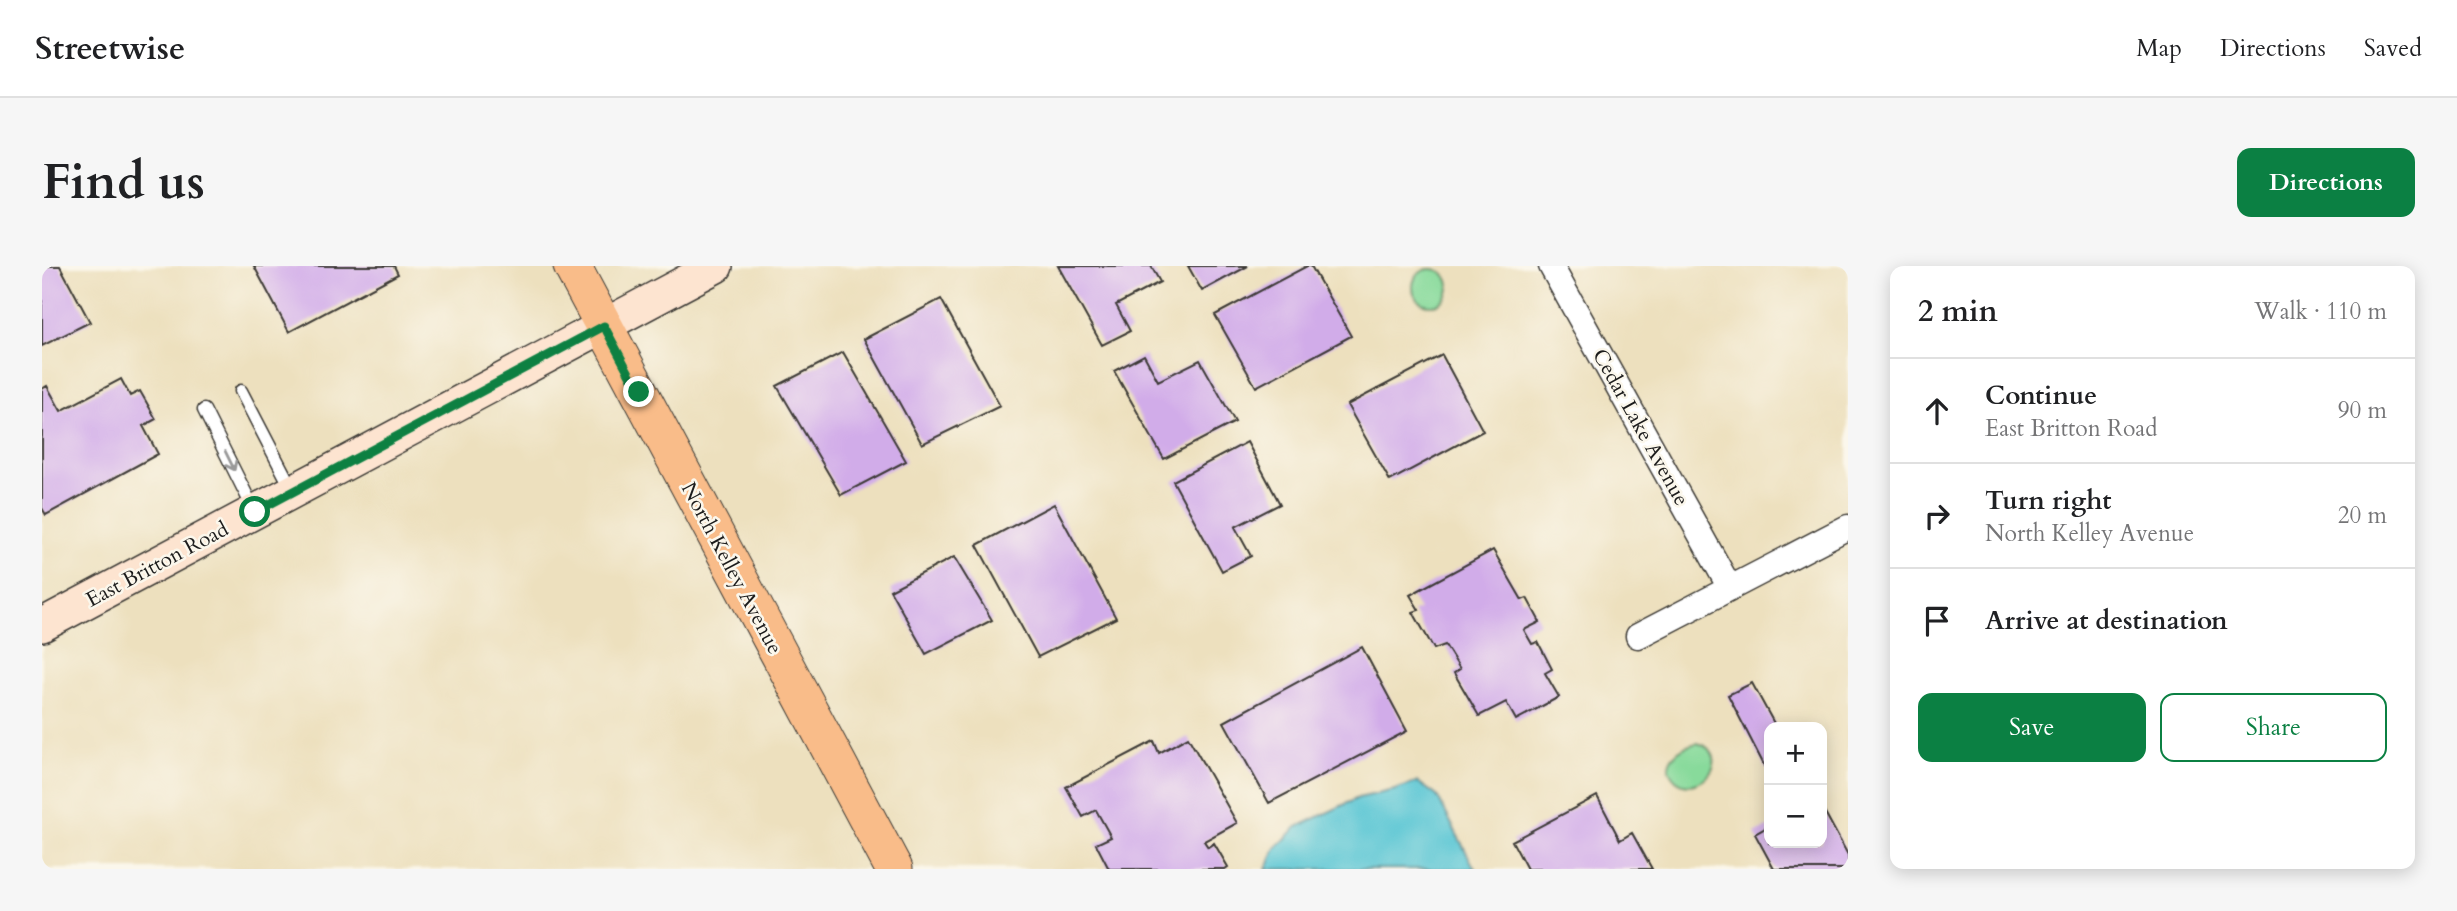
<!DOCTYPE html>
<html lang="en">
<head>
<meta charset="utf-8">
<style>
	body { margin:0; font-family:Cardo,serif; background:#f6f6f6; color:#202124 }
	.controls { position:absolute; right:21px; bottom:21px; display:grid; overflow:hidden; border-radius:14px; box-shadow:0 4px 18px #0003 }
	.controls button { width:63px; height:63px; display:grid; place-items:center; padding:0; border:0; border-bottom:2px solid #e0e0e0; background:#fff; color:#202124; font:35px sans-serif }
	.stop { position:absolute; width:21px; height:21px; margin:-16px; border:5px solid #0b8043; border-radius:50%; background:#fff }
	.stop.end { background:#0b8043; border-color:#fff; box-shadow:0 2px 7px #0008 }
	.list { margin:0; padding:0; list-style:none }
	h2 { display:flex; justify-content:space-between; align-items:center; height:91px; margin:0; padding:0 28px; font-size:30px }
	h2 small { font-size:23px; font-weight:400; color:#757577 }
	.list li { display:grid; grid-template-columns:46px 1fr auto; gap:21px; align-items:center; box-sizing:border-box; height:105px; padding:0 28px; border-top:2px solid #e0e0e0 }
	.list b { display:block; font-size:26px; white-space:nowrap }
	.list p { margin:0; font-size:23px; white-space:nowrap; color:#757577 }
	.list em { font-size:23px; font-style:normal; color:#757577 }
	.actions { display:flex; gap:14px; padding:21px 28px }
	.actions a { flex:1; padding:16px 0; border:2px solid #0b8043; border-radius:14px; text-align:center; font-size:24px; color:#0b8043 }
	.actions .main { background:#0b8043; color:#fff }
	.icon { flex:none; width:38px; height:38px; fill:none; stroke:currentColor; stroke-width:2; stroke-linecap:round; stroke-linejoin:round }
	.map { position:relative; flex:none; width:1806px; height:603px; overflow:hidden; border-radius:14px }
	header { display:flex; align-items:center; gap:42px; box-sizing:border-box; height:98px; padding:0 35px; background:#fff; border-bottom:2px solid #e0e0e0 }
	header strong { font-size:33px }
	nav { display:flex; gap:38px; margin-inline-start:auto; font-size:24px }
	.intro { display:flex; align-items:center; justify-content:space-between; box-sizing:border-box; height:168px; padding:0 42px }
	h1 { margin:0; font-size:49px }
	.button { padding:18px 32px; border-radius:14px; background:#0b8043; color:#fff; font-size:24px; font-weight:700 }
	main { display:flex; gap:42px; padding:0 42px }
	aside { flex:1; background:#fff; border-radius:14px; box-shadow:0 4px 18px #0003 }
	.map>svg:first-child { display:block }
	.green { fill:#88da9b; stroke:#527b5c; stroke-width:2 }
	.water { fill:#5ac6d4; stroke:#3b7178; stroke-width:2 }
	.building { fill:#d1ace9 }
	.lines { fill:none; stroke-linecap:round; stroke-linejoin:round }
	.service-casing { stroke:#3b3934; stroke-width:15 }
	.minor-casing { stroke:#3b3934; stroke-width:27 }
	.secondary-casing { stroke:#3b3934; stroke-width:36 }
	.primary-casing { stroke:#3b3934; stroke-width:39 }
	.service { stroke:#fff; stroke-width:12 }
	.minor { stroke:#fff; stroke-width:24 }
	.secondary { stroke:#fde4d0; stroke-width:33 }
	.primary { stroke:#f9bc89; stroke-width:37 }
	.oneway { stroke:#999 }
	.route { stroke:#0b8043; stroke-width:9 }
	.labels { text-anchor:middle; stroke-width:5; stroke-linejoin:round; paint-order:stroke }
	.street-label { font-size:21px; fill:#1c1c1c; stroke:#fbf7ec }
</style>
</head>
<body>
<header>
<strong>Streetwise</strong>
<nav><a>Map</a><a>Directions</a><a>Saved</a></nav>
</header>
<div class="intro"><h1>Find us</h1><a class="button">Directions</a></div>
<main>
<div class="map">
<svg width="1806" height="603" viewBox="0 0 1806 603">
	<rect width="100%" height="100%" fill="#fbf7ec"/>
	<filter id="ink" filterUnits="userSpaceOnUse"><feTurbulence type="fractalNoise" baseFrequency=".0143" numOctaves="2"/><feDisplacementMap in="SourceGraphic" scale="14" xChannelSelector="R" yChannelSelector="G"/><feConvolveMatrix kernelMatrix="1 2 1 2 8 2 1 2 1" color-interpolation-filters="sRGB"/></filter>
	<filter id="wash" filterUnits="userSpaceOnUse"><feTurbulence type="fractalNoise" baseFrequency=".00686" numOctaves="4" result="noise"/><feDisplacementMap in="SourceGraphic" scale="28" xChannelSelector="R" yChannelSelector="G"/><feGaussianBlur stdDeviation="1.57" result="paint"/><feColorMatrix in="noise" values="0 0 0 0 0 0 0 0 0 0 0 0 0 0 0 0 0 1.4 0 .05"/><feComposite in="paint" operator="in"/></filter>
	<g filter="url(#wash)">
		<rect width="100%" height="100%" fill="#ede0be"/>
		<!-- green -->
		<path class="green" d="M1371 21a18 18 0 1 1 36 0a18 18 0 1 1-36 0Z
			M1656,477C1694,490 1657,533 1634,514C1615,497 1639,479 1656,477Z"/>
		<!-- water -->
		<path class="water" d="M1376,516L1395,530L1433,603H1224L1234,582L1255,561L1316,532L1353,524Z"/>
		<g id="blocks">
			<!-- building -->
			<path class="building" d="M0,0H18L48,56L0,80Z
				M212,0H352L356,8L247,66Z
				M1016,0H1109L1118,16L1074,39L1088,65L1060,79Z
				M1146,0H1206L1160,25Z
				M1265,0H1269L1309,70L1214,121L1173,49Z
				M899,33L958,140L880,178L822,73Z
				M801,86L864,195L799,229L735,120Z
				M1102,89L1116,115L1158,94L1193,156L1122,193L1072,105Z
				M1400,89L1441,165L1348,215L1305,139Z
				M79,113L88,130L98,125L114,153L101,160L116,188L4,249L0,242V123L5,120L19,145Z
				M1205,176L1238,238L1193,261L1209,290L1180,305L1131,215Z
				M1012,238L1074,352L996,391L935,279Z
				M1451,284L1480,334L1485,332L1498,356L1482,364L1490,378L1496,376L1510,403L1503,407L1517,431L1474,454L1464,436L1437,450L1412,407L1418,403L1403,379L1392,383L1371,346L1377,344L1368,329Z
				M912,291L950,354L884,388L848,324Z
				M1320,381L1365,465L1227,537L1182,456Z
				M1710,417L1734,461H1727V501L1724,503L1686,429Z
				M1146,471L1195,557L1162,575L1166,581L1172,577L1186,601L1183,603H1067L1054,578L1069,571L1054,544L1041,551L1024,521L1112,475L1117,487Z
				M1555,530L1578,574L1590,567L1610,603H1485L1470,575Z
				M1780,541L1806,589V603H1732L1713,568L1727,560V577H1780Z"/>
		</g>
	</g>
	<g filter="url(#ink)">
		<use href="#blocks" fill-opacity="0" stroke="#3b3934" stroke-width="2"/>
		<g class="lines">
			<defs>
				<path id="service" d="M199,125L251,225
					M162,144L212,244"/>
				<path id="minor" d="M1509,0L1688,322
					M1596,370L1806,261"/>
				<path id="secondary" d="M0,359L674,0"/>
				<path id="primary" d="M530,0L852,603"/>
			</defs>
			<!-- service casing -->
			<use href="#service" class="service-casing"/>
			<!-- minor casing -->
			<use href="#minor" class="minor-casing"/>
			<!-- secondary casing -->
			<use href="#secondary" class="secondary-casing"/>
			<!-- primary casing -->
			<use href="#primary" class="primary-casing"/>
			<!-- service -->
			<use href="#service" class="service"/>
			<!-- minor -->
			<use href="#minor" class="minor"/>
			<!-- secondary -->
			<use href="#secondary" class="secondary"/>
			<!-- primary -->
			<use href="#primary" class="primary"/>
		</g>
		<!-- one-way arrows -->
		<defs><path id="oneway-shaft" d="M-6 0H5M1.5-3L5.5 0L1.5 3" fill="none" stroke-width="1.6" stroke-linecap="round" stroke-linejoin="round" transform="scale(1.75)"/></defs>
		<use class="oneway" href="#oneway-shaft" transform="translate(188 195) rotate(64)"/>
	</g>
	<g class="lines" filter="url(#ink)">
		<!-- route -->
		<path class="route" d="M213,246L562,60L597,126"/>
	</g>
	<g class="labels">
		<!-- street labels -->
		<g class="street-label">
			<text transform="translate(1599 161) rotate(61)" y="7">Cedar Lake Avenue</text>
			<text transform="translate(115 298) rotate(-28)" y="7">East Britton Road</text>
			<text transform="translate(690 302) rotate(62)" y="7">North Kelley Avenue</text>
		</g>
	</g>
</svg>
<div class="controls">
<button>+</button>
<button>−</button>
</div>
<div class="stop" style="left:213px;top:246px"></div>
<div class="stop end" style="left:597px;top:126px"></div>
</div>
<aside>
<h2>2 min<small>Walk · 110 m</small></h2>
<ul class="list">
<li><svg class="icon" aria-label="ahead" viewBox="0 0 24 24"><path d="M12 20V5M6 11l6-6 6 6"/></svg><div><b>Continue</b><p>East Britton Road</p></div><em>90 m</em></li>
<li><svg class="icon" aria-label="right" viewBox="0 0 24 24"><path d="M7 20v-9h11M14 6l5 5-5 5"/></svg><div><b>Turn right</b><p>North Kelley Avenue</p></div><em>20 m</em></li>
<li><svg class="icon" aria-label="arrive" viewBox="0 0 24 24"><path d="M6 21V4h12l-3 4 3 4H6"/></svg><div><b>Arrive at destination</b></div></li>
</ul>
<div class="actions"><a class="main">Save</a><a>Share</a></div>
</aside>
</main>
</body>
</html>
